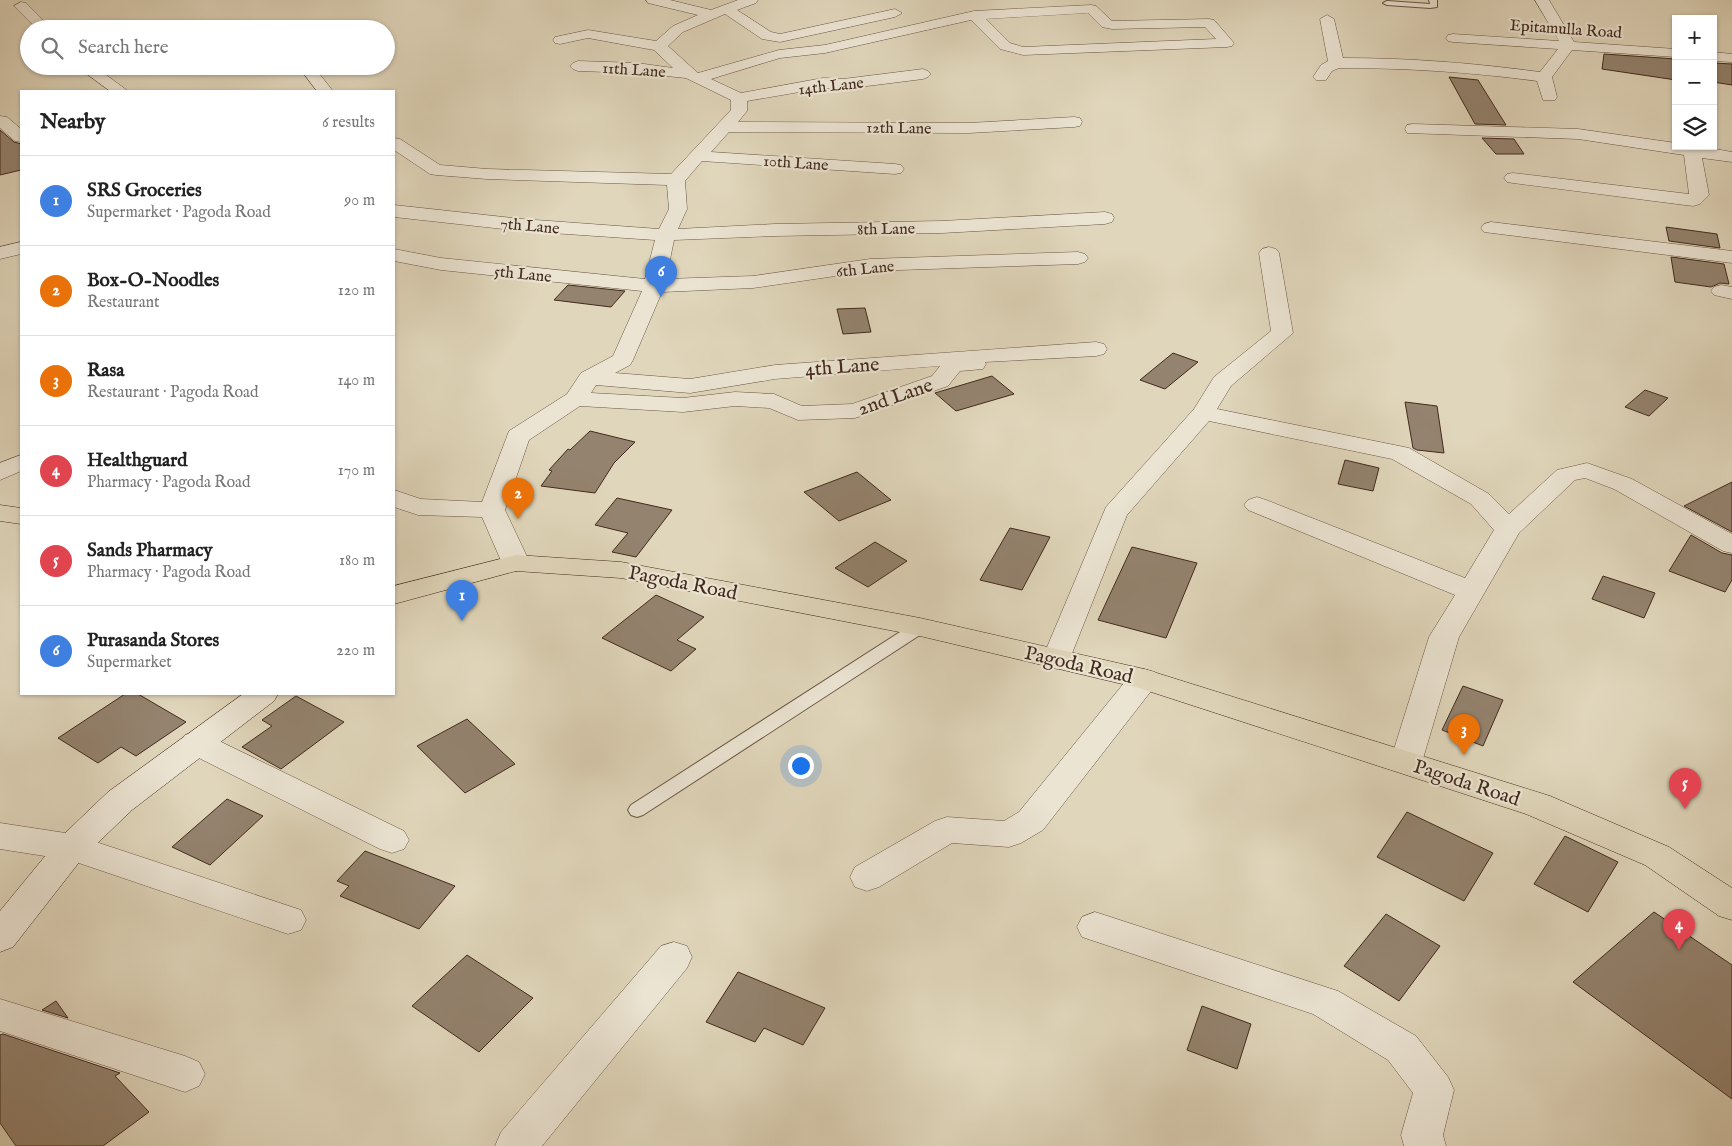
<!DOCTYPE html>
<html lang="en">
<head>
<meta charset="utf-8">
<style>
	body { margin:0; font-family:"IM FELL English",serif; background:#f2f2f2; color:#222 }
	.controls { position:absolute; right:15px; top:15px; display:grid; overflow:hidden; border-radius:0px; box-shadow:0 1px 4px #0004 }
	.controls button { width:45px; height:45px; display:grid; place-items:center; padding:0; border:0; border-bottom:1px solid #e0e0e0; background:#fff; color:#222; font:25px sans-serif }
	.you { position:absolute; left:800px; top:765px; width:18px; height:18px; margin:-12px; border:4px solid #fff; border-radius:50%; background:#1a73e8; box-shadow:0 0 0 8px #1a73e833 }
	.badge { display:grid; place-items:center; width:32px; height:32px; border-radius:50%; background:#d93025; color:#fff; font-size:16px; font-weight:700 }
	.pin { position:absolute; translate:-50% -41px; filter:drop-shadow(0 1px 2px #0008) }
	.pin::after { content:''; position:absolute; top:26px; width:18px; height:15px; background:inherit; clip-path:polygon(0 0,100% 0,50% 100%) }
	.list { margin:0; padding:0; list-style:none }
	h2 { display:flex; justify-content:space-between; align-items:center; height:65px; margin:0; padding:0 20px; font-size:21px }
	h2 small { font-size:16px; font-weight:400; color:#767676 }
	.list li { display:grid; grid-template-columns:32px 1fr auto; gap:15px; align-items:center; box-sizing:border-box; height:90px; padding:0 20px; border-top:1px solid #e0e0e0 }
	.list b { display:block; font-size:19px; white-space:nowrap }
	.list p { margin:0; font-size:16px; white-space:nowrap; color:#767676 }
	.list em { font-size:16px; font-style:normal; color:#767676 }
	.icon { flex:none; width:28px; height:28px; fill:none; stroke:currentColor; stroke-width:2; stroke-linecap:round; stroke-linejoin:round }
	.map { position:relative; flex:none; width:1732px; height:1146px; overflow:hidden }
	.search { position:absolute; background:#fff; box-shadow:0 1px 4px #0004; left:20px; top:20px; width:375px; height:55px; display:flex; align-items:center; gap:12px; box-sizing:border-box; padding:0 18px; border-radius:28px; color:#767676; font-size:19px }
	.panel { position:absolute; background:#fff; box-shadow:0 1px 4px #0004; left:20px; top:90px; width:375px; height:605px; border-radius:0px }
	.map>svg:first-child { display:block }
	.building { fill:#94836f; stroke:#422a1d }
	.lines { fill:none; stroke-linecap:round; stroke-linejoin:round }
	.lane-casing { stroke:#6a5544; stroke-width:2 }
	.street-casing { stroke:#6a5544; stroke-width:1 }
	.secondary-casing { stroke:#422a1d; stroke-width:1 }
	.primary-casing { stroke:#422a1d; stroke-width:1 }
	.lane { fill:#ebe4d3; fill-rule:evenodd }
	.street { fill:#ebe4d3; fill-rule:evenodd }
	.secondary { fill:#ebe4d3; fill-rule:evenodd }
	.primary { fill:#e0d6bb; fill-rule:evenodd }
	.labels { text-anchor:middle; stroke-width:4.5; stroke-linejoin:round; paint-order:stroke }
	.far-street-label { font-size:16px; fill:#422a1d; stroke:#ebe4d3 }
	.street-label { font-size:20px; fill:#422a1d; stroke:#ebe4d3 }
</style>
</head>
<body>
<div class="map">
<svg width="1732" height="1146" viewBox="0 0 1732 1146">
	<rect width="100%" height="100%" fill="#e0d6bb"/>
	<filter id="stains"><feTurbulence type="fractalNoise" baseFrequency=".004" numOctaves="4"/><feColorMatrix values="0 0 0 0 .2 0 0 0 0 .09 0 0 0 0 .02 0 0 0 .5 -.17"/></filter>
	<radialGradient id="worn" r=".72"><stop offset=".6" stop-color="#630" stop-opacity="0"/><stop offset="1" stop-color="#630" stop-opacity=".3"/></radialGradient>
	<!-- building -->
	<path class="building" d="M1604,54L1676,59V80L1602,69Z
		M1713,63L1732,64V85L1713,82Z
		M1449,77L1478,80L1506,125L1475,124Z
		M0,130L14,142L21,144V170L0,175Z
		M1482,138L1514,139L1524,154H1496Z
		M1666,227L1717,234L1720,248L1669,241Z
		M1671,257L1724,264L1729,284L1720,283L1711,287L1675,282Z
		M568,285L625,291L611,307L554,300Z
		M865,308L871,332L843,334L837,309Z
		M1173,353L1198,362L1165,389L1140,380Z
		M992,376L1014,394L956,411L935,393Z
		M1645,390L1668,398L1649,416L1625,407Z
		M1405,402L1437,406L1444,453L1417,450L1413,448Z
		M590,431L635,442L614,463L595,493L541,486L552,471L549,470L568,449L570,450Z
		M1345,460L1379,468L1373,491L1338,484Z
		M857,472L891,500L839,521L804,492Z
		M1732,482V532L1684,506Z
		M617,498L672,510L636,557L612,552L628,533L595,525Z
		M1010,528L1050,537L1022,590L980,580Z
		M1691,535L1722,553L1732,555V580L1725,592L1669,571Z
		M875,542L907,561L868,587L835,568Z
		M1132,547L1197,563L1166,638L1098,620Z
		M1603,576L1655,593L1644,618L1592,599Z
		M656,595L704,617L677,640L696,649L671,671L602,638Z
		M1463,686L1503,700L1483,746L1442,730Z
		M125,694H138L186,722L136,756L121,747L98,763L58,738Z
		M296,696L344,722L281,769L242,747L272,726L262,720Z
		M467,719L515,764L465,793L417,746Z
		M227,799L263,816L210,865L172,847Z
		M1407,812L1493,853L1464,901L1377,857Z
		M1565,836L1618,862L1588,912L1534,884Z
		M365,851L455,886L419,929L340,896L349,886L337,881Z
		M1654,912L1732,965V1099L1573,982Z
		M1386,914L1440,946L1399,1001L1344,966Z
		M467,955L533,998L479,1052L412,1006Z
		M738,972L825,1008L803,1045L764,1028L755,1042L706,1022Z
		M56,1001L68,1018L42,1010Z
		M1202,1006L1251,1024L1237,1069L1187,1050Z
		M3,1034L120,1073L115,1076L149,1112L103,1146H16L0,1123V1035Z"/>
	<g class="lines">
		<defs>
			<path id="lane" d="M1429,0H1437V7L1430,8L1387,5L1383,3L1387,1L1430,4Z
				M920,622L926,623L928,627L926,631L643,815L637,817L631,815L628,810L631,805L914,623Z"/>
			<path id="street" d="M646,0H670L711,10L738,0H758L756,3L737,10L771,32L780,34L895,9L902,13L895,17L780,42L762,39L725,14L683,32L668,46L698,73L779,50L825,45L974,11L1091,5L1096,6L1112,21L1209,19L1214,20L1234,43L1232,46L1227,47L1023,55L1000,49L971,20L825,53L780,58L711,79L741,93L823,78L843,79L923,69L928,71L931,74L928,77L923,79L843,89L823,88L747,101V111L738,122L969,123L1074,117L1080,118L1082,122L1080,126L1074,127L969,133L729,132L711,152L895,164L901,165L904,169L901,173L895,174L702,161L685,181L687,209L678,229L775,224L942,221L1105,212L1112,214L1114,218L1112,222L1105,224L942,233L775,236L674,240L666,279L753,276L870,259L1078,252L1085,254L1088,258L1085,262L1078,264L870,271L753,288L662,292L633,360L630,365L615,373L690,379L775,365L1096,342L1104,344L1107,349L1104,354L1096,356L985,362L986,364L983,369L960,371L948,386L855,418L798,420L769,408L735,406L683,412L580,406L529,440L505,510L530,563L526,569L516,571L506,569L502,563L482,517L418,515L394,507V490L421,499L482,502L509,431L567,394L581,373L613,356L642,291L441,270L394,261V249L441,258L645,279L655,240L522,231L394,217V205L522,219L659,229L669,209L667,185L487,179L436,175L430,174L394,150V138L400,139L440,165L487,169L671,174L731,110V100L686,78L637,73L578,71L573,69L570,66L573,63L578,61L637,63L673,68L654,50L588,38L560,44L555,43L553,40L555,37L588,30L656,41L673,26L698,15L648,3ZM1088,13L1102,27L1112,29L1205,27L1216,39L1023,47L1010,43L986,19ZM940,366L932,376L852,404L802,406L774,394L735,392L683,398L591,393L596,385L690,393L775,379Z
				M1535,0H1549L1574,42L1676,49V57L1572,50L1552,77L1557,97L1555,100H1543L1537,81C1470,72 1406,68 1339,68L1332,71L1326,80H1316L1313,77L1321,65L1328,61L1320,19L1327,15L1334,19L1343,58C1410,58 1473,63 1540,72L1558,49L1453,42L1448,41L1446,38L1448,35L1453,34L1559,41Z
				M21,2L26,3L52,29H37L14,6Z
				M1713,52L1732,54V62L1713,61Z
				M76,66H94L128,91H110Z
				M298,66H313L333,91H317Z
				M0,116L7,117L21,129V142L15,141L0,128Z
				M1413,124L1578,129L1676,143V146H1698L1732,152V162L1702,158L1709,195L1700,204L1693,206L1513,183L1507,182L1504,178L1507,174L1513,173L1689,194L1684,155L1578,139L1407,133L1405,129L1407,125Z
				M1491,222L1732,251V263L1484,232L1481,228L1484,224Z
				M21,242V254L0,259V247Z
				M1269,247L1276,249L1279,253L1293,333L1231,386L1217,409L1409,448L1489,494L1509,514L1557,470L1587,463L1632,479L1732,534V553L1723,551L1614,489L1585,478L1575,480L1519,533L1459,637L1422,762L1417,770L1406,774L1395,770L1390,762L1429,637L1455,595L1248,510L1244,505L1248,500L1257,497L1266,500L1465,578L1494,530L1471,504L1392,459L1209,421L1127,515L1067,666L1057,669L1047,666L1042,659L1106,507L1194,409L1214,377L1271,331L1259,253L1262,249Z
				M1721,285L1732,287V299L1714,295L1711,291L1714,287Z
				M21,455V471L0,480V463Z
				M1144,669L1155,672L1159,679L1155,686L1043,830L1021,843L1009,847L952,843L879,887L867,891L855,887L850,877L855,867L935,821L947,817L1004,821L1019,812L1133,672Z
				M196,732L207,735L404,831L409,840L404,849L392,853L380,849L185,751L180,743L185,735Z
				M0,823L72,834L301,910L306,920L301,930L288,934L70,860L0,849Z
				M1095,912L1338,991L1416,1036L1448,1077L1454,1090L1443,1135L1446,1146H1404L1401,1135L1413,1093L1388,1060L1313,1014L1082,937L1077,927L1082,917Z
				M674,942L687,946L692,957L687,968L542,1146H495L501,1132L661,946Z
				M0,999L185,1056L199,1062L205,1074L199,1086L185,1092L0,1031Z"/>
			<path id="secondary" d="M243,694H278L274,701L132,810L84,856L13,947L0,952V911L60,838L108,792Z"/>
			<path id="primary" d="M0,505L21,508V524L0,521Z
				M516,555L621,562L920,618L1144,669L1550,796L1669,847L1732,888V920L1719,916L1645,865L1526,814L1139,688L920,636L621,578L516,571L394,604V586Z"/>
		</defs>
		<!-- lane casing -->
		<use href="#lane" class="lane-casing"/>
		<!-- street casing -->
		<use href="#street" class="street-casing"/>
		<!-- secondary casing -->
		<use href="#secondary" class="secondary-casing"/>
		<!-- primary casing -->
		<use href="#primary" class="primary-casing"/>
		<!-- lane -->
		<use href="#lane" class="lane"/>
		<!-- street -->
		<use href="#street" class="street"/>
		<!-- secondary -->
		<use href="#secondary" class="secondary"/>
		<!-- primary -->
		<use href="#primary" class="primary"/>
	</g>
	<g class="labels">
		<!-- far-street labels -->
		<g class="far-street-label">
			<text transform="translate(1566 28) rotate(4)" y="6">Epitamulla Road</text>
			<text transform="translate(634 69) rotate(4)" y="6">11th Lane</text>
			<text transform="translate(831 85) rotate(-6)" y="6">14th Lane</text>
			<text transform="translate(899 127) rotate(1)" y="6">12th Lane</text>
			<text transform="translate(796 162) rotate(4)" y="6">10th Lane</text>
			<text transform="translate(530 225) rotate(5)" y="6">7th Lane</text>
			<text transform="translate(886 228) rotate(-1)" y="6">8th Lane</text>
			<text transform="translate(865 268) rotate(-6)" y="6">6th Lane</text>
			<text transform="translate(523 273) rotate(6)" y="6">5th Lane</text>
		</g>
		<!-- street labels -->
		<g class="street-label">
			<text transform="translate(842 366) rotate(-4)" y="7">4th Lane</text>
			<text transform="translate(895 396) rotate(-19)" y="7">2nd Lane</text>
			<text transform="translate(683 582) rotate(11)" y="7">Pagoda Road</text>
			<text transform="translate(1079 664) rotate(13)" y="7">Pagoda Road</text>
			<text transform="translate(1467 782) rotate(18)" y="7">Pagoda Road</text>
		</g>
	</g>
	<rect width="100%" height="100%" filter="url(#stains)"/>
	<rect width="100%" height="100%" fill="url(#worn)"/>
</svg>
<div class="controls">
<button>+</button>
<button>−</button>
<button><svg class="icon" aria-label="layers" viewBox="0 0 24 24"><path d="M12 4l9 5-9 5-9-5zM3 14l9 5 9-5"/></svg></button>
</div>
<div class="you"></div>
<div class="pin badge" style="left:462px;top:621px;background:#3f7fe0">1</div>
<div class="pin badge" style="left:518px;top:519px;background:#e8710a">2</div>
<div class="pin badge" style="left:1464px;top:755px;background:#e8710a">3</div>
<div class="pin badge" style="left:1679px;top:950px;background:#e0444e">4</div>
<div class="pin badge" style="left:1685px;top:809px;background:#e0444e">5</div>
<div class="pin badge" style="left:661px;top:297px;background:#3f7fe0">6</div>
<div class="search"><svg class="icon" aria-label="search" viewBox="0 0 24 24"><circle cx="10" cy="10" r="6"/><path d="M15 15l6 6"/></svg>Search here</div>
<section class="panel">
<h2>Nearby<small>6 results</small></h2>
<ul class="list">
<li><span class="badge" style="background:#3f7fe0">1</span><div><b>SRS Groceries</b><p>Supermarket · Pagoda Road</p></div><em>90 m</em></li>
<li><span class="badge" style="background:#e8710a">2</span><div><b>Box-O-Noodles</b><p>Restaurant</p></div><em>120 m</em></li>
<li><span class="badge" style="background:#e8710a">3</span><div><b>Rasa</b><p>Restaurant · Pagoda Road</p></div><em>140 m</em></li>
<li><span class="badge" style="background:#e0444e">4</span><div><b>Healthguard</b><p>Pharmacy · Pagoda Road</p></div><em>170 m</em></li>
<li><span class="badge" style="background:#e0444e">5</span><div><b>Sands Pharmacy</b><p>Pharmacy · Pagoda Road</p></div><em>180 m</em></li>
<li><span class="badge" style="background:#3f7fe0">6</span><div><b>Purasanda Stores</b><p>Supermarket</p></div><em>220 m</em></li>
</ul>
</section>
</div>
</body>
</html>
